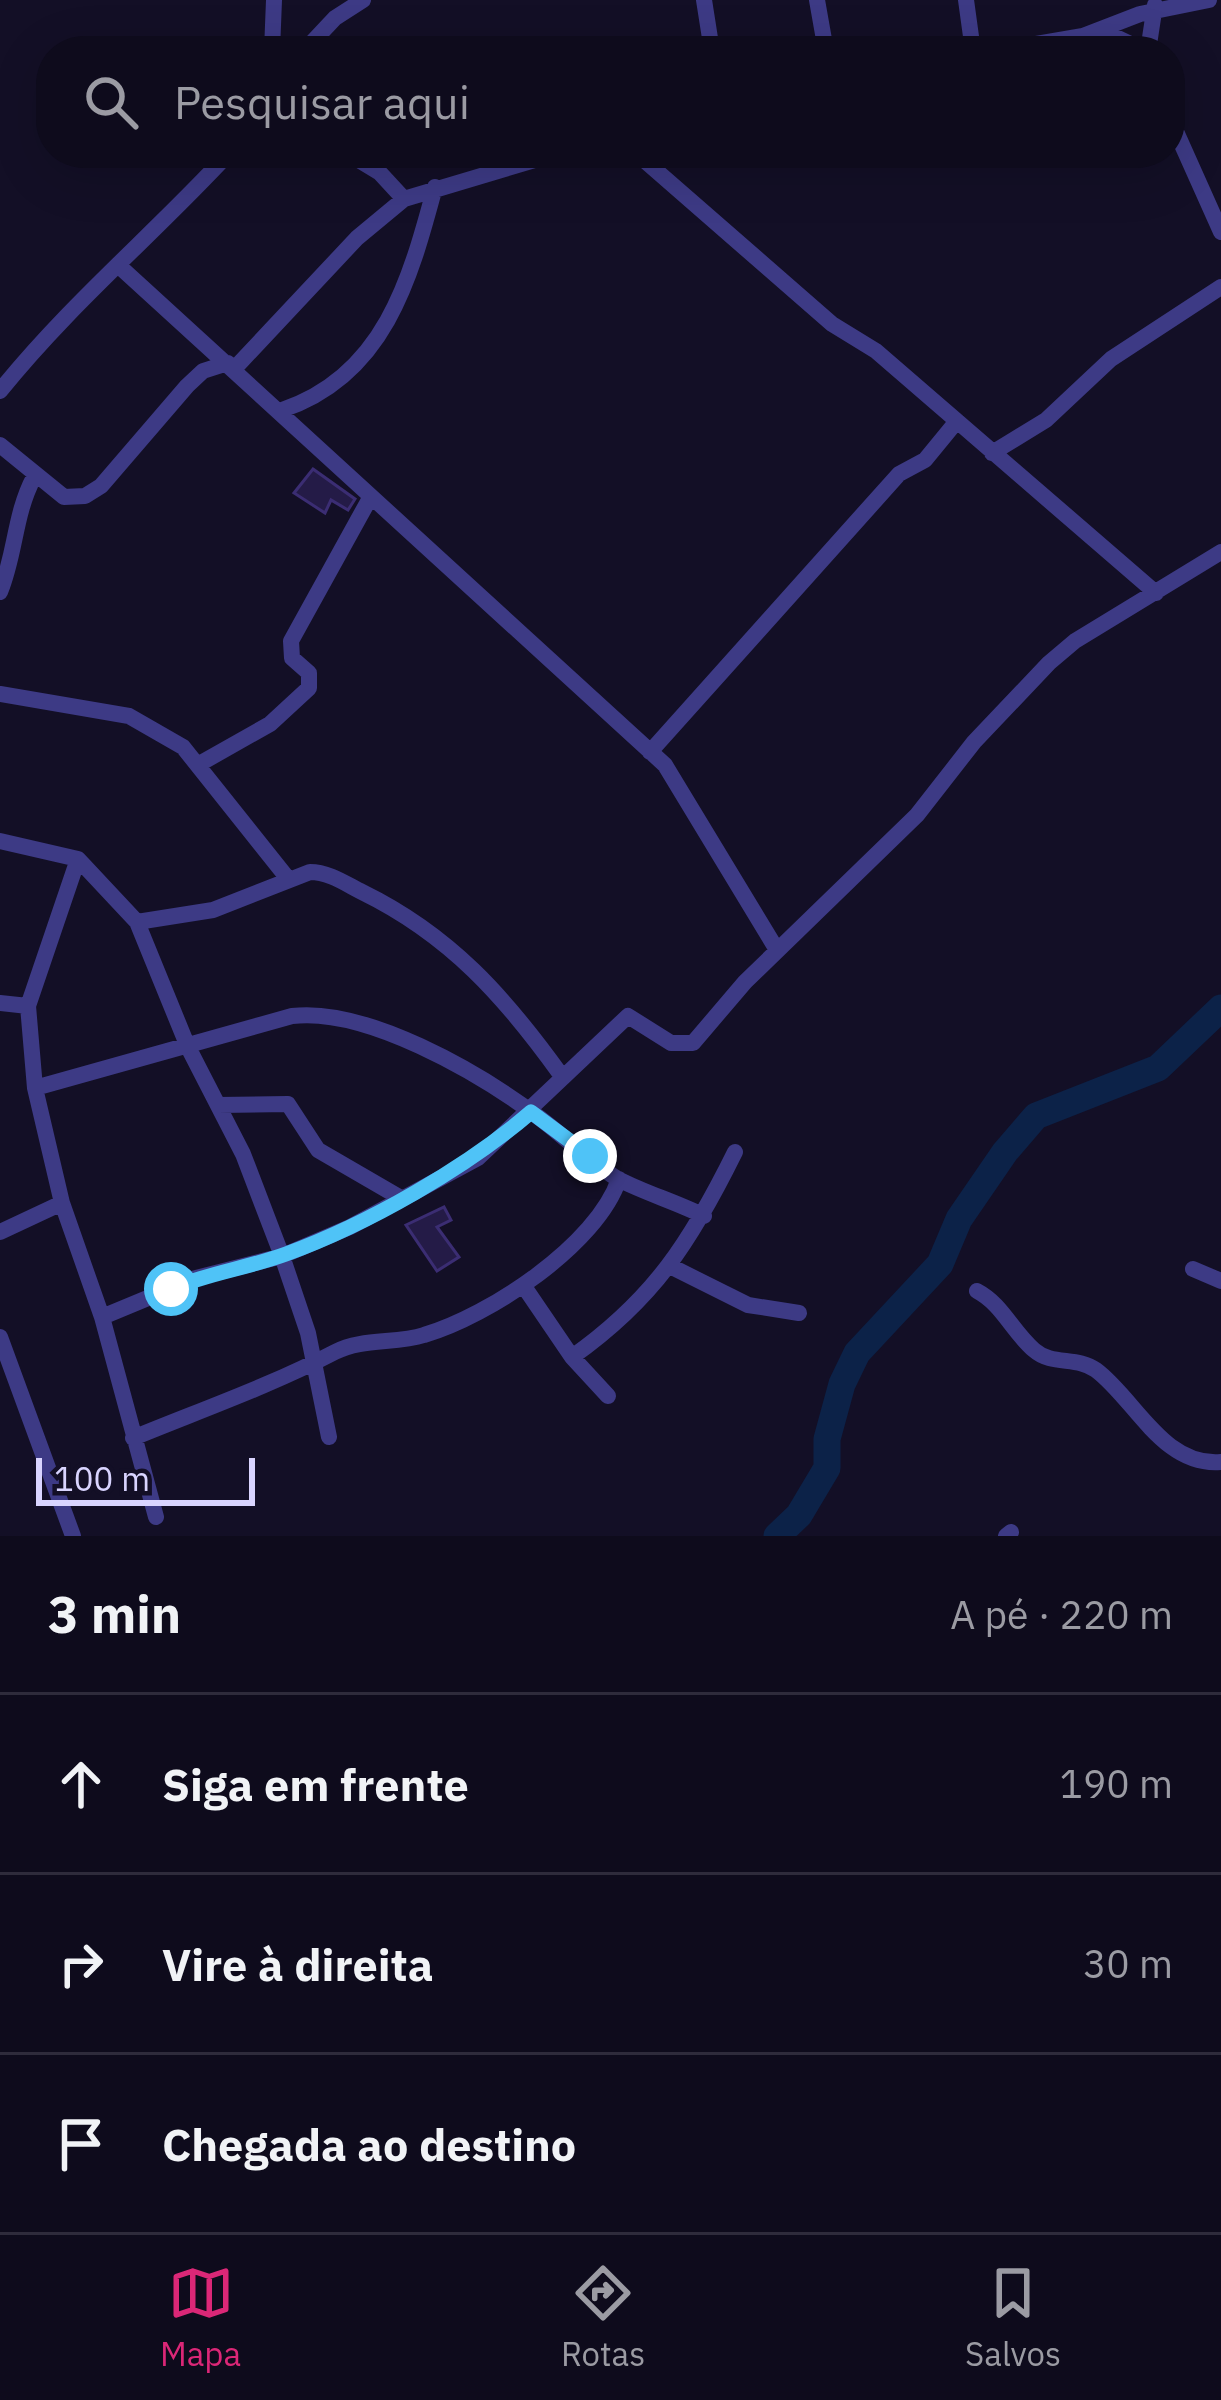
<!DOCTYPE html>
<html lang="pt">
<head>
<meta charset="utf-8">
<style>
	body { margin:0; font-family:"IBM Plex Sans",sans-serif; background:#1c1929; color:#f1f3f6 }
	.scale { position:absolute; left:36px; bottom:30px; width:219px; box-sizing:border-box; padding-left:12px; border:6px solid #d9d4ff; border-top:0; font-size:33px; line-height:42px; white-space:nowrap; color:#d9d4ff; -webkit-text-stroke:9px #130f26; paint-order:stroke }
	.stop { position:absolute; width:36px; height:36px; margin:-27px; border:9px solid #4fc3f7; border-radius:50%; background:#fff }
	.stop.end { background:#4fc3f7; border-color:#fff; box-shadow:0 3px 12px #0008 }
	.list { margin:0; padding:0; list-style:none }
	h2 { display:flex; justify-content:space-between; align-items:center; height:156px; margin:0; padding:0 48px; font-size:51px }
	h2 small { font-size:39px; font-weight:400; color:#9b9ba3 }
	.list li { display:grid; grid-template-columns:78px 1fr auto; gap:36px; align-items:center; box-sizing:border-box; height:180px; padding:0 48px; border-top:3px solid #2e2b3b }
	.list b { display:block; font-size:45px; white-space:nowrap }
	.list em { font-size:39px; font-style:normal; color:#9b9ba3 }
	.icon { flex:none; width:66px; height:66px; fill:none; stroke:currentColor; stroke-width:2; stroke-linecap:round; stroke-linejoin:round }
	.map { position:relative; flex:none; width:1221px; height:1536px; overflow:hidden }
	.search { position:absolute; background:#0e0b1c; box-shadow:0 12px 48px #0002; left:36px; right:36px; top:36px; height:132px; display:flex; align-items:center; gap:30px; box-sizing:border-box; padding:0 42px; border-radius:48px; color:#9b9ba3; font-size:45px }
	.sheet { height:696px; background:#0e0b1c }
	nav { display:flex; justify-content:space-around; align-items:center; box-sizing:border-box; height:168px; border-top:3px solid #2e2b3b; background:#0e0b1c; font-size:33px; color:#9b9ba3 }
	nav a { display:grid; justify-items:center; gap:6px }
	nav .on { color:#db2777 }
	.map>svg:first-child { display:block }
	.lines { fill:none; stroke-linecap:round; stroke-linejoin:round }
	.river { stroke:#0c2248; stroke-width:27 }
	.building { fill:#241b47; stroke:#3b2d73; stroke-width:3 }
	.minor { stroke:#3d3a85; stroke-width:16 }
	.route { stroke:#4fc3f7; stroke-width:15 }
</style>
</head>
<body>
<div class="map">
<svg width="1221" height="1536" viewBox="0 0 1221 1536">
	<rect width="100%" height="100%" fill="#130f26"/>
	<g class="lines">
		<!-- river -->
		<path class="river" d="M777,1536L799,1515L827,1468V1439L842,1384L857,1353L940,1264L959,1219L1005,1152L1036,1116L1158,1068L1221,1008"/>
	</g>
	<!-- building -->
	<path class="building" d="M313,469L355,499L348,510L331,500L325,513L294,493Z
		M444,1207L451,1220L437,1227L459,1257L437,1271L406,1225Z"/>
	<g class="lines">
		<!-- minor -->
		<path class="minor" d="M704,0L712,51
			M817,0L826,51
			M966,0L973,51
			M1103,31L1145,51
			M272,51L274,0
			M304,51L335,18L363,0
			M994,51L1083,36L1140,14L1209,0
			M1148,51L1155,5
			M1170,118L1221,232
			M347,153L380,173L404,199
			M636,153L832,324L876,351L1156,593
			M119,266L665,765L777,950
			M235,368L357,238L404,199L558,153
			M0,391C70,304 153,235 229,153
			M282,410C384,376 410,280 435,187
			M0,445L64,497L85,496L101,486L187,386L203,371L228,363
			M992,453L1046,420L1111,359L1221,287
			M0,592C16,553 14,515 34,477
			M0,694L129,716L183,747L289,880
			M650,752L899,474L925,460L957,421
			M201,763L270,724L309,688V673L292,658L291,641L370,498
			M0,841L78,859L137,922L188,1047L243,1154L282,1256L308,1333L329,1437
			M78,859L28,1006L35,1088L62,1203L102,1317L156,1517
			M137,922L213,910L310,872C329,872 346,884 362,892C450,935 505,997 561,1075
			M0,1003L28,1006
			M35,1088L292,1016C366,1007 478,1072 537,1116C564,1136 590,1162 618,1179C645,1193 676,1202 704,1216
			M218,1105L288,1104L318,1150L399,1197
			M0,1232L62,1203
			M672,1267L748,1305L799,1313
			M1193,1269L1221,1281
			M523,1285L572,1357L608,1396
			M977,1291C1002,1304 1012,1331 1034,1350C1052,1366 1077,1356 1096,1370C1135,1399 1163,1467 1221,1462
			M102,1317L196,1278L282,1256L350,1227L478,1158L628,1016L671,1043H693L745,982L917,815L974,742L1049,663L1075,641L1221,552
			M0,1337L73,1536
			M572,1357C654,1299 691,1241 735,1152
			M133,1438C201,1410 270,1386 335,1352C362,1338 396,1344 424,1335C489,1316 597,1245 619,1179
			M1006,1536L1011,1532"/>
	</g>
	<g class="lines">
		<!-- route -->
		<path class="route" d="M171,1289C208,1273 248,1268 286,1254C368,1224 466,1168 531,1112L590,1156"/>
	</g>
</svg>
<div class="scale">100 m</div>
<div class="stop" style="left:171px;top:1289px"></div>
<div class="stop end" style="left:590px;top:1156px"></div>
<div class="search"><svg class="icon" aria-label="search" viewBox="0 0 24 24"><circle cx="10" cy="10" r="6"/><path d="M15 15l6 6"/></svg>Pesquisar aqui</div>
</div>
<section class="sheet">
<h2>3 min<small>A pé · 220 m</small></h2>
<ul class="list">
<li><svg class="icon" aria-label="ahead" viewBox="0 0 24 24"><path d="M12 20V5M6 11l6-6 6 6"/></svg><div><b>Siga em frente</b></div><em>190 m</em></li>
<li><svg class="icon" aria-label="right" viewBox="0 0 24 24"><path d="M7 20v-9h11M14 6l5 5-5 5"/></svg><div><b>Vire à direita</b></div><em>30 m</em></li>
<li><svg class="icon" aria-label="arrive" viewBox="0 0 24 24"><path d="M6 21V4h12l-3 4 3 4H6"/></svg><div><b>Chegada ao destino</b></div></li>
</ul>
</section>
<nav>
<a class="on"><svg class="icon" aria-label="map" viewBox="0 0 24 24"><path d="M3 6l6-2 6 2 6-2v14l-6 2-6-2-6 2zM9 4v14M15 6v14"/></svg>Mapa</a>
<a><svg class="icon" aria-label="directions" viewBox="0 0 24 24"><path d="M12 3l9 9-9 9-9-9zM9 14v-3h6M13 9l2 2-2 2"/></svg>Rotas</a>
<a><svg class="icon" aria-label="saved" viewBox="0 0 24 24"><path d="M7 4h10v16l-5-4-5 4z"/></svg>Salvos</a>
</nav>
</body>
</html>
